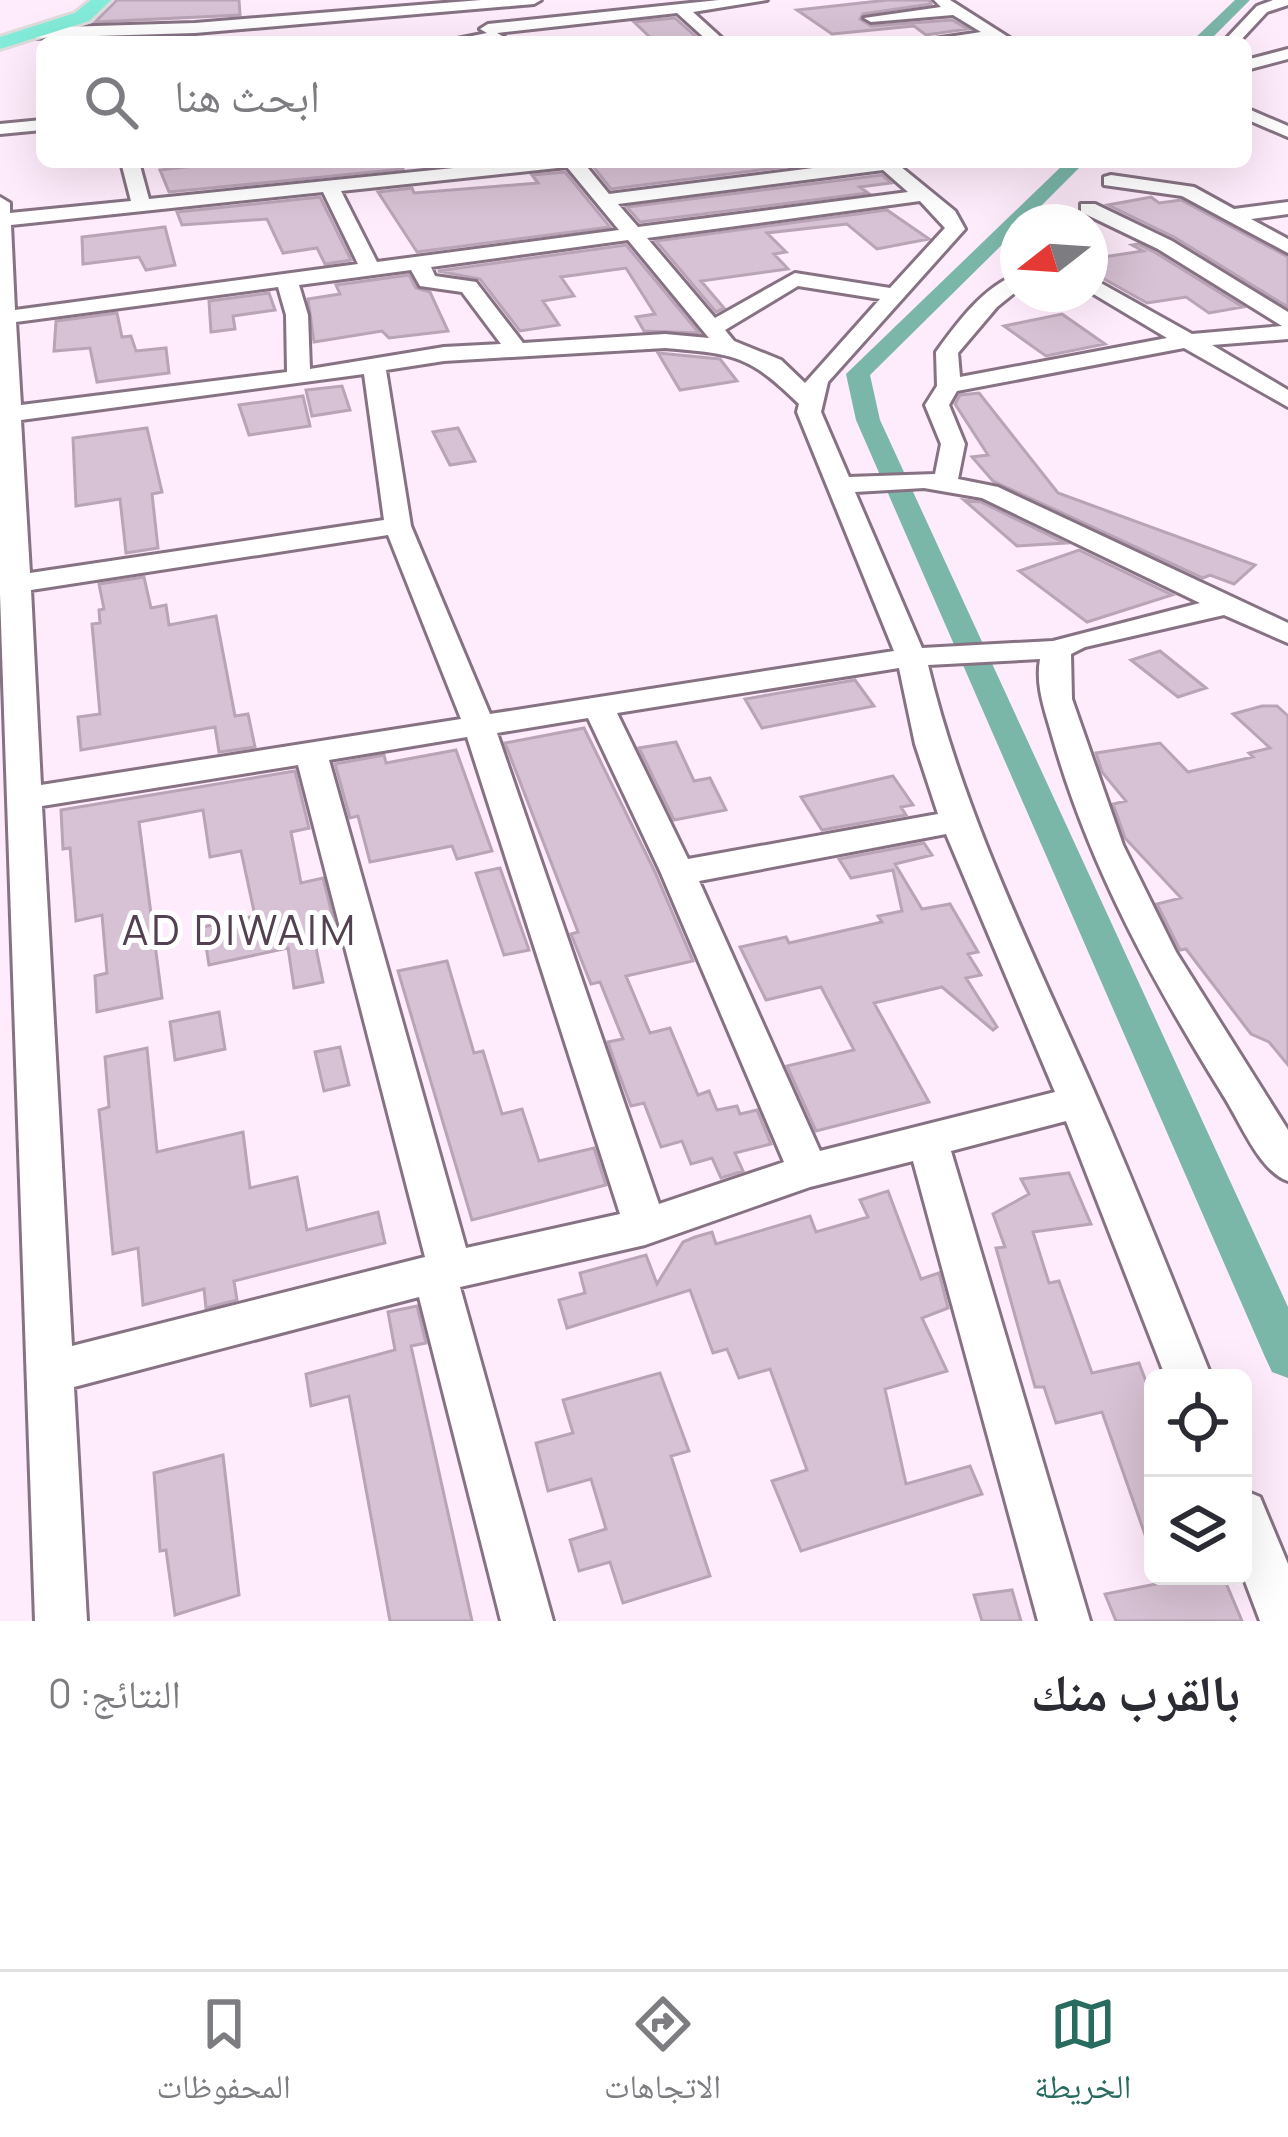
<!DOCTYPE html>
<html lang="ar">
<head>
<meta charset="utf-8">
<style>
	body { margin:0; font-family:Manrope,"Noto Naskh Arabic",sans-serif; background:#f7f7f7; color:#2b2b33; direction:rtl }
	.controls { position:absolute; right:36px; bottom:36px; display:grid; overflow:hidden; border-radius:18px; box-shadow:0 12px 48px #0002 }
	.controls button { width:108px; height:108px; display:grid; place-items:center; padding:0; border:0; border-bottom:3px solid #e1e1e2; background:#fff; color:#2b2b33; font:60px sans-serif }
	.compass { position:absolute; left:1000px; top:204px; width:108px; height:108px; border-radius:50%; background:#fff; box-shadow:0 12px 48px #0002; rotate:253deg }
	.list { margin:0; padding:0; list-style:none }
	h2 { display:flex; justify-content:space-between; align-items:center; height:156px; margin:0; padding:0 48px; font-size:51px }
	h2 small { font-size:39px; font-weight:400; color:#7c7c81 }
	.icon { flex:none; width:66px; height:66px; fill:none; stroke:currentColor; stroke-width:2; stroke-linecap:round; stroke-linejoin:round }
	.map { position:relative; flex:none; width:1288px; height:1621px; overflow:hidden; direction:ltr }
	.search { position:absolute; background:#fff; box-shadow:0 12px 48px #0002; left:36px; right:36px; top:36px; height:132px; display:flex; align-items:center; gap:30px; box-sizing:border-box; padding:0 42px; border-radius:18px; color:#7c7c81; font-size:45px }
	.sheet { height:348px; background:#fff }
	nav { display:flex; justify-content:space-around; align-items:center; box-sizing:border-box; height:168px; border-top:3px solid #e1e1e2; background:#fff; font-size:33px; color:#7c7c81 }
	nav a { display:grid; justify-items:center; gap:6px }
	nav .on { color:#286c5f }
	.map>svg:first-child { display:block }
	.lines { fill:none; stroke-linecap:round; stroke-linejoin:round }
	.canal { fill:#7bb7a9; fill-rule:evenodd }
	.building { fill:#d7c1d4; stroke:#b9a3b6; stroke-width:3 }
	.minor-casing { stroke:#867283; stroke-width:6 }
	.major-casing { stroke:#dddcdd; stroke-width:6 }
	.minor { fill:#fff; fill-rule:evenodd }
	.major { fill:#83ebd9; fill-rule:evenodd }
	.labels { text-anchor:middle; stroke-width:10; stroke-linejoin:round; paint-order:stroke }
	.quarter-label { font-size:42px; letter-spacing:3px; fill:#534050; stroke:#fff }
</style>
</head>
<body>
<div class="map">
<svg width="1288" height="1621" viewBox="0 0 1288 1621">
	<rect width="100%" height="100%" fill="#feebfb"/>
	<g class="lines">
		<!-- canal -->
		<path class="canal" d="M1235,0H1250L1208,42H1191Z
			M1066,162H1085L1025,222H1018V229L870,375L880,420L1288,1307V1378L1272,1372L1265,1357L856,420L846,374Z"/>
	</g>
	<!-- building -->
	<path class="building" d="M117,0H239L240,15L95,22Z
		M888,0H929L931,4L863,14L860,19L871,26L952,20L968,29L926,35L914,26L832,34L797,10Z
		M675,18L702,42H655L634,22Z
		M226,162H401L403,169L169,192L160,170Z
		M623,162H824L611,189L592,165Z
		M565,172L610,227L417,252L378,192L412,188L414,193L538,183L532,175Z
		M882,175L891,183L860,187L868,193L640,222L627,207Z
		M320,197L351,260L325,264L317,248L283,253L267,219L182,225L177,212Z
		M1151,197L1159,203L1181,200L1288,257V307L1174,237L1108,205Z
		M887,210L929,239L877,249L847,224L767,233L786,252L774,254L788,269L701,281L724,308L716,312L656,241Z
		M165,227L175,265L146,270L139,257L83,264L82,237Z
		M1138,244L1156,253L1243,307L1209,313L1186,297L1147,303L1090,271V259L1143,251L1132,245Z
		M626,245L699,333L644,331L636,317L655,314L626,268L561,277L574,296L543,301L559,325L520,331L480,279L438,271Z
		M409,275L416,288L430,292L448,331L389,338L382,331L314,342L308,299L340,294L336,285Z
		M269,293L275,310L233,316L235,329L211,332L209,301Z
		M117,313L122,337L131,336L136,351L166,348L169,373L97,382L90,348L54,351L56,321Z
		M1062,314L1105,344L1046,356L1004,326Z
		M658,353L720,359L737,381L680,390Z
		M342,386L350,410L312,416L306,390Z
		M979,393L1058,493L1255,565L1234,584L1210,575L1203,578L993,481L972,457L988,455L955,404L960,395Z
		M303,396L310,426L249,435L239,405Z
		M147,428L162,492L152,494L158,548L126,553L120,499L76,506L73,438Z
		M458,428L475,461L450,465L433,432Z
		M964,500L981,502L1065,543L1017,546Z
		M1079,550L1172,595L1087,622L1019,571Z
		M144,577L151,608L166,605L169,625L216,616L235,716L248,714L255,747L219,752L215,727L81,750L78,717L100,714L92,624L100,623L99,610L104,609L99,584Z
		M1160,651L1206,688L1178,697L1131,660Z
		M855,680L874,706L762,728L745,699Z
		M1262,706H1277L1288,716V1065L1269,1042L1251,1034L1186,949L1180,950L1157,904L1181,898L1125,838L1113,804L1126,801L1102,772L1096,753L1160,743L1188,772L1253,757L1249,753L1270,748L1233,714Z
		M584,728L655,872L693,961L626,976L650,1033L670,1028L698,1095L709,1091L717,1110L737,1106L740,1114L757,1110L771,1144L735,1153L743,1171L721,1178L712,1158L691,1164L682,1141L661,1147L644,1103L631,1106L616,1066L608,1042L623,1039L600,982L591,984L571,934L578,932L505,743Z
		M676,742L694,781L710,778L726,810L674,820L639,748Z
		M456,750L492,851L457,859L452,846L370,862L358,816L350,818L335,764L384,755L386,763Z
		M295,771L309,828L291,832L301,883L323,878L338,938L315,943L323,982L294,988L288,948L209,965L203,927L255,916L241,851L210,857L203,810L139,822L162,998L97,1012L95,976L107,973L102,915L76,921L70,848L63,849L61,810Z
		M893,776L913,805L901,807L906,815L822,830L801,797Z
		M924,843L932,855L895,864L922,909L950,904L978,952L968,954L981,975L966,978L997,1027L993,1030L942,987L874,1003L929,1102L816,1131L787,1066L854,1050L821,987L766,1000L740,947L786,937L789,943L882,922L878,916L902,911L893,870L851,878L839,859Z
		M500,868L529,950L504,955L476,873Z
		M447,961L474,1053L483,1051L502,1114L522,1109L539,1161L594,1148L606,1185L472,1220L398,971Z
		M219,1012L225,1049L175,1060L170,1022Z
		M340,1047L349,1085L324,1091L315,1052Z
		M147,1048L157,1152L243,1132L250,1188L297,1177L307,1230L378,1212L385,1243L234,1281L237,1300L206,1308L204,1289L143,1305L138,1248L113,1254L99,1110L109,1107L105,1057Z
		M1069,1173L1091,1224L1033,1232L1049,1283L1059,1281L1092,1373L1139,1363L1153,1400V1546H1149L1102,1412L1056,1423L1044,1387H1035L996,1248L1005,1247L993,1214L1029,1194L1021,1179Z
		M888,1191L921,1279L939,1273L948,1308L922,1318L947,1371L885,1389L906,1484L970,1466L982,1494L801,1551L772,1481L807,1470L770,1369L739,1378L727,1349L713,1353L690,1290L567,1328L559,1300L585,1293L580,1273L646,1255L657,1284L683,1242L695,1237L712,1232L716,1244L810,1216L816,1232L868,1217L860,1200Z
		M417,1306L426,1343L411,1346L472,1621H390L349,1396L311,1406L306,1374L395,1350L388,1312Z
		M660,1373L689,1451L671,1456L710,1576L623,1603L610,1562L579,1571L570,1540L606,1529L591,1479L548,1491L536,1443L573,1433L563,1400Z
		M223,1455L239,1595L175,1615L166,1550L160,1551L154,1473Z
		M1159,1576H1223L1242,1621H1116L1105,1594L1161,1583Z
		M1012,1590L1021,1621H982L974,1595Z"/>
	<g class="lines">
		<defs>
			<path id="minor" d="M481,0H541L534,4L195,33L30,38L22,33L30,28L195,23Z
				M719,0H767L693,12L726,42H709L677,13L497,33L504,37L496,42H442L487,33L480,29L488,24Z
				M934,0H950L1016,42H915L981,32L953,15L871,22L864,18L941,7Z
				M1273,0H1288V5L1267,12L1239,42H1223L1257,6Z
				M1288,49V59L1246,70V60Z
				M1246,108L1288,126V137L1246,119Z
				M42,120V130L0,134V124Z
				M121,162H139L149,199L512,162H583L609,194L860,162H895L955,211L965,229L828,382L821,412L849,477L935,474L941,444L925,405L937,386L936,352C957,323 984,286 1018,274V290L997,307L958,353L960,377L1167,338L1090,292V277L1192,334L1282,326L1158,249L1081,212V204H1095L1172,241L1288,312V339L1212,345L1288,390V407L1184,348L957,391L949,405L965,444L958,479L998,487L1288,623V643L1224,615L1085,647L1071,654L1072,699L1123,845L1176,952L1288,1130V1181C1259,1171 1240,1121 1223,1095C1153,982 1090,868 1053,739C1046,713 1035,687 1040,659L928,665C963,811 1029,945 1090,1082C1133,1179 1172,1279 1212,1378H1166L1066,1121L951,1151L1090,1621H1038L913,1161L810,1187L645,1245L460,1287L553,1621H501L419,1297L74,1387L87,1621H35L0,594V197L10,203V213L131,201ZM567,167L619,230L377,262L341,191ZM883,170L908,192L638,227L618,204ZM323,192L358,264L15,310L11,225ZM920,201L945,228L890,288L795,273L715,318L647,238ZM628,240L709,338L665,334L523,343L476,282L435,276L431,267ZM411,270L420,286L462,292L501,344L444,347L310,369L308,315L299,285ZM798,286L880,299L805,383L781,360L734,341L725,330ZM278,287L286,315L287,372L21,405L16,322ZM665,348C734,354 748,354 799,404L797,412L894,651L490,714L411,526L386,370L444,361ZM364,374L384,520L30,573L21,420ZM924,488L982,498L1200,603L1053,641L922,648L855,492ZM388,535L461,719L41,785L31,590ZM899,668L915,744L938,814L688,859L617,713ZM588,718L661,873L784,1162L659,1204L497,733ZM467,737L620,1214L466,1248L329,760ZM298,765L425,1257L72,1346L42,806ZM946,834L1055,1092L820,1151L699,881Z
				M1111,175L1194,187L1234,209L1288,202V214L1251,219L1288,239V253L1182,196L1104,185V177Z
				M1243,1490L1260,1497L1288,1564V1621H1260L1243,1576Z"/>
			<path id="major" d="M91,0H111L89,21L0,49V37L75,13Z"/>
		</defs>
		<!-- minor casing -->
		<use href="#minor" class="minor-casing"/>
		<!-- major casing -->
		<use href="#major" class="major-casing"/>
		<!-- minor -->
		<use href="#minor" class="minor"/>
		<!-- major -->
		<use href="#major" class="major"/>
	</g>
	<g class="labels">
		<!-- quarter labels -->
		<g class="quarter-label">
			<text x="240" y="945">AD DIWAIM</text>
		</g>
	</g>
</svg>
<div class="controls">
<button><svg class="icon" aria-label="locate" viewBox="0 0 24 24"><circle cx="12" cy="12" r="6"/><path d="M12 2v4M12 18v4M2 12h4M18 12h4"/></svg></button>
<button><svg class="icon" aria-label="layers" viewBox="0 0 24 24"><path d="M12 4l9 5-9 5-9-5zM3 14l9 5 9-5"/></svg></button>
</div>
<svg class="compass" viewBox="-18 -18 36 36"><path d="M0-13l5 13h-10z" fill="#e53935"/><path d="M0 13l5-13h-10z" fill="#7c7c81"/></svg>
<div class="search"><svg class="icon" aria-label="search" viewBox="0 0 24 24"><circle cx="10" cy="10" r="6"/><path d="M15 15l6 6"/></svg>ابحث هنا</div>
</div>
<section class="sheet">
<h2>بالقرب منك<small>النتائج: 0</small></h2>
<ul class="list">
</ul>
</section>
<nav>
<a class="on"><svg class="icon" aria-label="map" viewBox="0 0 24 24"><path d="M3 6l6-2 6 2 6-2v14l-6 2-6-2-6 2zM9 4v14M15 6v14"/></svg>الخريطة</a>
<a><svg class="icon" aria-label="directions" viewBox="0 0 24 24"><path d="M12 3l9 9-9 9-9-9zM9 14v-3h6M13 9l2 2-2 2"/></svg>الاتجاهات</a>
<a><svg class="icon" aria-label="saved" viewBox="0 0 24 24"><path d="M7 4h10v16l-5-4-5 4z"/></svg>المحفوظات</a>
</nav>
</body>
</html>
